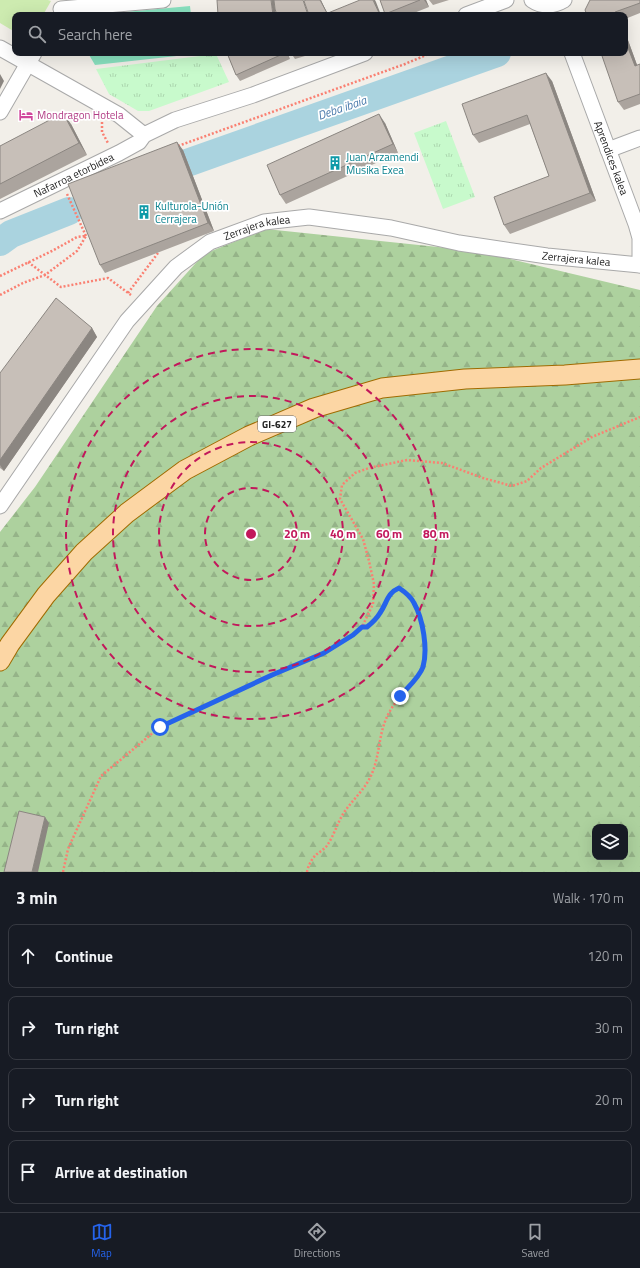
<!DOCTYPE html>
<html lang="en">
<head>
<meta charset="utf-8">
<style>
	body { margin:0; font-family:"Titillium Web",sans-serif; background:#242831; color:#f1f3f6 }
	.controls { position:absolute; right:12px; bottom:12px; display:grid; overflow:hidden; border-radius:8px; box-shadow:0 4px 16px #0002 }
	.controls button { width:36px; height:36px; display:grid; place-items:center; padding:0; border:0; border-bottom:1px solid #363941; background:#171b24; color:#f1f3f6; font:20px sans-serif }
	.stop { position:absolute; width:12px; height:12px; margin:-9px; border:3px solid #2563eb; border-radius:50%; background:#fff }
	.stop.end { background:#2563eb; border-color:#fff; box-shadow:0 1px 4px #0008 }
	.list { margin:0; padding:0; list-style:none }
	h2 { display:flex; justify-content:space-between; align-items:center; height:52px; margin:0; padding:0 16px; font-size:17px }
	h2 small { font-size:13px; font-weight:400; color:#9ea1a6 }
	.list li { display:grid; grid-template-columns:26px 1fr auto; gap:12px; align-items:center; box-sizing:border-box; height:64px; margin:0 8px 8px; padding:0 8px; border:1px solid #363941; border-radius:8px }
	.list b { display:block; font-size:15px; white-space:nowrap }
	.list em { font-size:13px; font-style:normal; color:#9ea1a6 }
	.icon { flex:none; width:22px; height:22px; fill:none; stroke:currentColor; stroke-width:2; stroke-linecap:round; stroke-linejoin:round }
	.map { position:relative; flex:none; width:640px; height:872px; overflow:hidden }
	.search { position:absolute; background:#171b24; box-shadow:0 4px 16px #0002; left:12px; right:12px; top:12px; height:44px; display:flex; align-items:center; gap:10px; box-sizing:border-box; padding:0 14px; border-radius:8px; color:#9ea1a6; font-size:15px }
	.sheet { height:340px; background:#171b24 }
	nav { display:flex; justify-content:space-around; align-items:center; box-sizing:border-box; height:56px; border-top:1px solid #363941; background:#171b24; font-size:11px; color:#9ea1a6 }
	nav a { display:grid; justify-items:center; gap:2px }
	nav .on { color:#2563eb }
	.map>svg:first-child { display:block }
	.forest { fill:url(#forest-firs); fill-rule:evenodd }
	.park { fill:url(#park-tufts) }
	.garden { fill:#cdebb0 }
	.pitch { fill:#88e0be }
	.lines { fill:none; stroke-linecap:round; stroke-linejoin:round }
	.river { stroke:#aad3df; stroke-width:28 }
	.minor-casing { stroke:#a9a9a9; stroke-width:17 }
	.major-casing { stroke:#a06b00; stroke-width:21 }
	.path { stroke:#fa8072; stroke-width:2.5; stroke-dasharray:2 2; stroke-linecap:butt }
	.minor { stroke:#fff; stroke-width:15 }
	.major { stroke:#fcd6a4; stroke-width:19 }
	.wall { fill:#aba49e }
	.shaded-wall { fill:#8b8681 }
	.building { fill:#c7bfb8; stroke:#8b8681 }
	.route { stroke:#2563eb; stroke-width:5 }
	.ring { fill:none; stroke:#c2185b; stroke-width:2; stroke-dasharray:7 5 }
	.labels { text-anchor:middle; stroke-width:3.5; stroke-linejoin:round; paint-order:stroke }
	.shield { fill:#fff; stroke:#646464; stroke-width:1 }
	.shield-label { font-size:10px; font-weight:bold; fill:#222 }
	.hotel-label { font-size:11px; fill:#b23c85; stroke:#fff; text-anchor:start }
	.culture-label { font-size:11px; fill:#0d838f; stroke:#fff; text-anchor:start }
	.street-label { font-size:11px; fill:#222; stroke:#fff }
	.water-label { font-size:12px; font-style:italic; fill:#4a7aab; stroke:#fff }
	.centre { fill:#c2185b; stroke:#fff; stroke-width:2 }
	.ring-label { font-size:12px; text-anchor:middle; font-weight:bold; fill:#c2185b; stroke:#fff; stroke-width:3.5; stroke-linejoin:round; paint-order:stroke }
</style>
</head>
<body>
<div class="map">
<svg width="640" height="872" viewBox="0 0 640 872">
	<defs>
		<pattern id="forest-firs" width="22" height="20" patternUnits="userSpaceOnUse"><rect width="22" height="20" fill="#add19e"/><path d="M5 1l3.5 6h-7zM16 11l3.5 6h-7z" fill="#95b388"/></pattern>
		<pattern id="park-tufts" width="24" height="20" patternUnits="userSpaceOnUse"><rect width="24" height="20" fill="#c8facc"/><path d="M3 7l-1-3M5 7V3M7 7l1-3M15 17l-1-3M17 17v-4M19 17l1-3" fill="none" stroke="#acd6af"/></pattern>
	</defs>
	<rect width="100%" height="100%" fill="#f2efe9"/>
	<!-- forest -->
	<path class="forest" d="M266,229L476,251L640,290V872H0V532L35,487L157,306L204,254ZM595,827H625V857H595Z"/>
	<!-- park -->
	<path class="park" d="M216,54L229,82L149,111H138L109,94L96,69Z
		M446,121L475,197L443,209L414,133Z"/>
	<!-- garden -->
	<path class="garden" d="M0,0H48L51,1L43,15H15V32L0,23Z"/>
	<!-- pitch -->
	<path class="pitch" d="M190,6L191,15H93Z
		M88,53H194L195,54L95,65Z"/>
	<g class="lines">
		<!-- river -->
		<path class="river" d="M187,163L497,53
			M0,242L11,234L69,211"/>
		<defs>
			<g id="minor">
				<path d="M532,0C542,7 554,6 564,0"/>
				<path d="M61,9L163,0"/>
				<path d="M466,15L506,0"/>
				<path d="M0,48L119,115L144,135"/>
				<path id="s1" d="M572,53L636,224L640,238V265"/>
				<path d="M0,112L34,53"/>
				<path d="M608,150L640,138"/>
				<path id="s2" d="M0,211L119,153L139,142L144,135L175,120L253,95L365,53"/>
				<path id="s3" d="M0,506L127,321L176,267L210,242L264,222L309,217L391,228L459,243L547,256L640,265"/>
			</g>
			<path id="major" d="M0,661L10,644L46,595L84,552L127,513L185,470L249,436L314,408L382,388L465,379L565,375L640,369"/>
		</defs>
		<!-- minor casing -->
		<use href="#minor" class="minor-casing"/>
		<!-- major casing -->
		<use href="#major" class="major-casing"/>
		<!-- path -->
		<path class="path" d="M520,15H523
			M102,122V132L108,143
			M178,146L405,64L431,53
			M67,194L86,236
			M28,262L61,287L108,278L131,295
			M0,276L52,251L77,237L85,236
			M128,293L158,253
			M0,295L23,283L45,275L77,251L86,236
			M63,872L68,849L101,776L160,727L272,675L324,653L353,635L362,627L373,604L374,584L369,561L363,539L340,499L342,485L355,473L369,468L407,460L442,463L483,478L512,486L527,481L541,468L592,437L640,417
			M307,872C308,866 312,858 317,854C321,851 326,848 328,844C334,835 337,824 343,814C350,803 360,794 367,783C382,759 376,735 390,711C398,696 416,685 422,668C429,651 423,618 414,603C411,597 405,592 399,588C387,593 387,603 380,613C377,618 372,623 367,627H362"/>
		<!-- minor -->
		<use href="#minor" class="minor"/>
		<!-- major -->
		<use href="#major" class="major"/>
	</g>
	<!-- wall -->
	<path class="wall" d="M380,0H426L429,7L409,15H386Z
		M429,0H449L433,5Z
		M640,0V13L625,19V15H587Z
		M625,32L637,65L640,64V104L624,110L618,102L625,53Z
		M227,53H287L290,59L240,81L236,75Z
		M291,53H315L295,59Z
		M552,81L596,201L510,234L504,225L549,176L530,124L479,143L473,135Z
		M385,123L398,153L286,204L280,195Z
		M71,124L87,155L0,199V146Z
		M183,150L214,231L105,273L100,265Z
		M92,328L97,337L4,471L0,468V373Z"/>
	<!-- shaded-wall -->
	<path class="shaded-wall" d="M271,0H274L276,15H273Z
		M320,0H321L328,15H327Z
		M373,0H375L376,2L381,15H380Z
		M424,0H426L429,7Z
		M625,32L640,73L635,66L625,40Z
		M286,53H287L290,59Z
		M546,73L552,81L596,201L590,193Z
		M0,74L4,81L0,89Z
		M63,113L71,124L87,155L79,143Z
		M379,114L385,123L398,153L393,144Z
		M177,142L183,150L214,231L208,223Z
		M92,328L97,337L4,471L0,465V460Z
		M45,817L49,823L38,872H32Z"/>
	<!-- building -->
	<path class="building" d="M217,0H271L273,15H218Z
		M274,0H303L308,15H277L275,9Z
		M306,0H320L327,13L323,15H309L304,1Z
		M360,0H373L380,15H323Z
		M380,0H420L385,14Z
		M590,0H640V3L615,12L616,15H587L585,10Z
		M625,40L635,66L640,64V94L618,102L601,53H625Z
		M227,53H285L236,75Z
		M546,73L590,193L504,225L494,197L549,176L527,115L473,135L462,104Z
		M63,113L79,143L0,184V146Z
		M379,114L393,144L280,195L267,165Z
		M177,142L208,223L100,265L68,184Z
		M56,298L92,328L0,460V373Z
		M19,811L45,817L32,872H4Z"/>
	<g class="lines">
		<!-- route -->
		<path class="route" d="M160,727L272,675L324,653L353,635L362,627H367C372,623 377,618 380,613C387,603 387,593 399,588C405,592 411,597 414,603C423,619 428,649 423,667C419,678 408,687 400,696"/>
	</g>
	<!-- distance rings -->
	<g class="ring">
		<circle cx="251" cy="534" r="46"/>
		<circle cx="251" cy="534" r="92"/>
		<circle cx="251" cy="534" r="138"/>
		<circle cx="251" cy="534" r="185"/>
	</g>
	<!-- icons -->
	<defs>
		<symbol id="hotel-bare" viewBox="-9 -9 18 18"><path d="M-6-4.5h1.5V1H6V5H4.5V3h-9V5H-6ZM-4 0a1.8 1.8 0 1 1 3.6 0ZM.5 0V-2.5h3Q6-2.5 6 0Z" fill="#d1479c" stroke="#fff" stroke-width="2.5" paint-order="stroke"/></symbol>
		<symbol id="building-bare" viewBox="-9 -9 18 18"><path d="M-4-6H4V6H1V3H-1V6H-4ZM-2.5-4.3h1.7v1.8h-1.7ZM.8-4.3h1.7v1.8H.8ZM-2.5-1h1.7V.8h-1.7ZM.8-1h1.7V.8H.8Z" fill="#0f9aa8" stroke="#fff" stroke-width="2.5" paint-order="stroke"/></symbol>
	</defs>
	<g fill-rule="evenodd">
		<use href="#hotel-bare" x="16" y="105" width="20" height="20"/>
		<use href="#building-bare" x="325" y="153" width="20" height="20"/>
		<use href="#building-bare" x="134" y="202" width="20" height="20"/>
	</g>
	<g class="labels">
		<!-- shield labels -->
		<rect class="shield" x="258" y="416" width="38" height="16" rx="3"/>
		<g class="shield-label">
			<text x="277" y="428">GI-627</text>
		</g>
		<!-- hotel labels -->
		<g class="hotel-label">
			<text x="37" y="119">Mondragon Hotela</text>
		</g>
		<!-- culture labels -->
		<g class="culture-label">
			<text x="346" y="161">Juan Arzamendi<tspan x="346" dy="13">Musika Exea</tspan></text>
			<text x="155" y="210">Kulturola-Unión<tspan x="155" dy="13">Cerrajera</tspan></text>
		</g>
		<!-- street labels -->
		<g class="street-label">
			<text dy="4" stroke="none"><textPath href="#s1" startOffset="112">Aprendices kalea</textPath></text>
			<text dy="4" stroke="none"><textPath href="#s2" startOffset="82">Nafarroa etorbidea</textPath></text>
			<text dy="4" stroke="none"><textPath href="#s3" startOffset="389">Zerrajera kalea</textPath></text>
			<text dy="4" stroke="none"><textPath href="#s3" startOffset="713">Zerrajera kalea</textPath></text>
		</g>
		<!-- water labels -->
		<g class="water-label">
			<text transform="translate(342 108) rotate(-19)" y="4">Deba ibaia</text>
		</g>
	</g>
	<circle cx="251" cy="534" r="6" class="centre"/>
	<g class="ring-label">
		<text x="297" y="538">20 m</text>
		<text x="343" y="538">40 m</text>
		<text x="389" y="538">60 m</text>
		<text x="436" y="538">80 m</text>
	</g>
</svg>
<div class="controls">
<button><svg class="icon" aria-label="layers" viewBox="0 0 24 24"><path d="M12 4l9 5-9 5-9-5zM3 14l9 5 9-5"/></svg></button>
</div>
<div class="stop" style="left:160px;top:727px"></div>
<div class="stop end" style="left:400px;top:696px"></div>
<div class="search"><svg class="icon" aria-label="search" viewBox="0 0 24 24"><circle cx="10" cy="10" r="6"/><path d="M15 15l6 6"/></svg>Search here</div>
</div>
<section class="sheet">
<h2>3 min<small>Walk · 170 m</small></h2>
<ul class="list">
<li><svg class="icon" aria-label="ahead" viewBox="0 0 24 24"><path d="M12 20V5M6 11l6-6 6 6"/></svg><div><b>Continue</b></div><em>120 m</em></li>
<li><svg class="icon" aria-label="right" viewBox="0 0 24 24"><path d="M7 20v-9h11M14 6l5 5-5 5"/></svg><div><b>Turn right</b></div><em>30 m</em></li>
<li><svg class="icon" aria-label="right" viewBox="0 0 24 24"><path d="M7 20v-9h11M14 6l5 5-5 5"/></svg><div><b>Turn right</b></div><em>20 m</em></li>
<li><svg class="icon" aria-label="arrive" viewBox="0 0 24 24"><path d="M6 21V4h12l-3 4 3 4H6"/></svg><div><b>Arrive at destination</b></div></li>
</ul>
</section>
<nav>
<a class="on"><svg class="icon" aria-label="map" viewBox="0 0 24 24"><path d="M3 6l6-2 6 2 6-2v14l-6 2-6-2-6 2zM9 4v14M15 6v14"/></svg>Map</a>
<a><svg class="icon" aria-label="directions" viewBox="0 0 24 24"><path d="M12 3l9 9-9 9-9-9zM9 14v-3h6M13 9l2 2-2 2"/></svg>Directions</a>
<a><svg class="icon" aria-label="saved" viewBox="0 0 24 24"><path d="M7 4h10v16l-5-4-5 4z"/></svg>Saved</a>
</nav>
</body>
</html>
